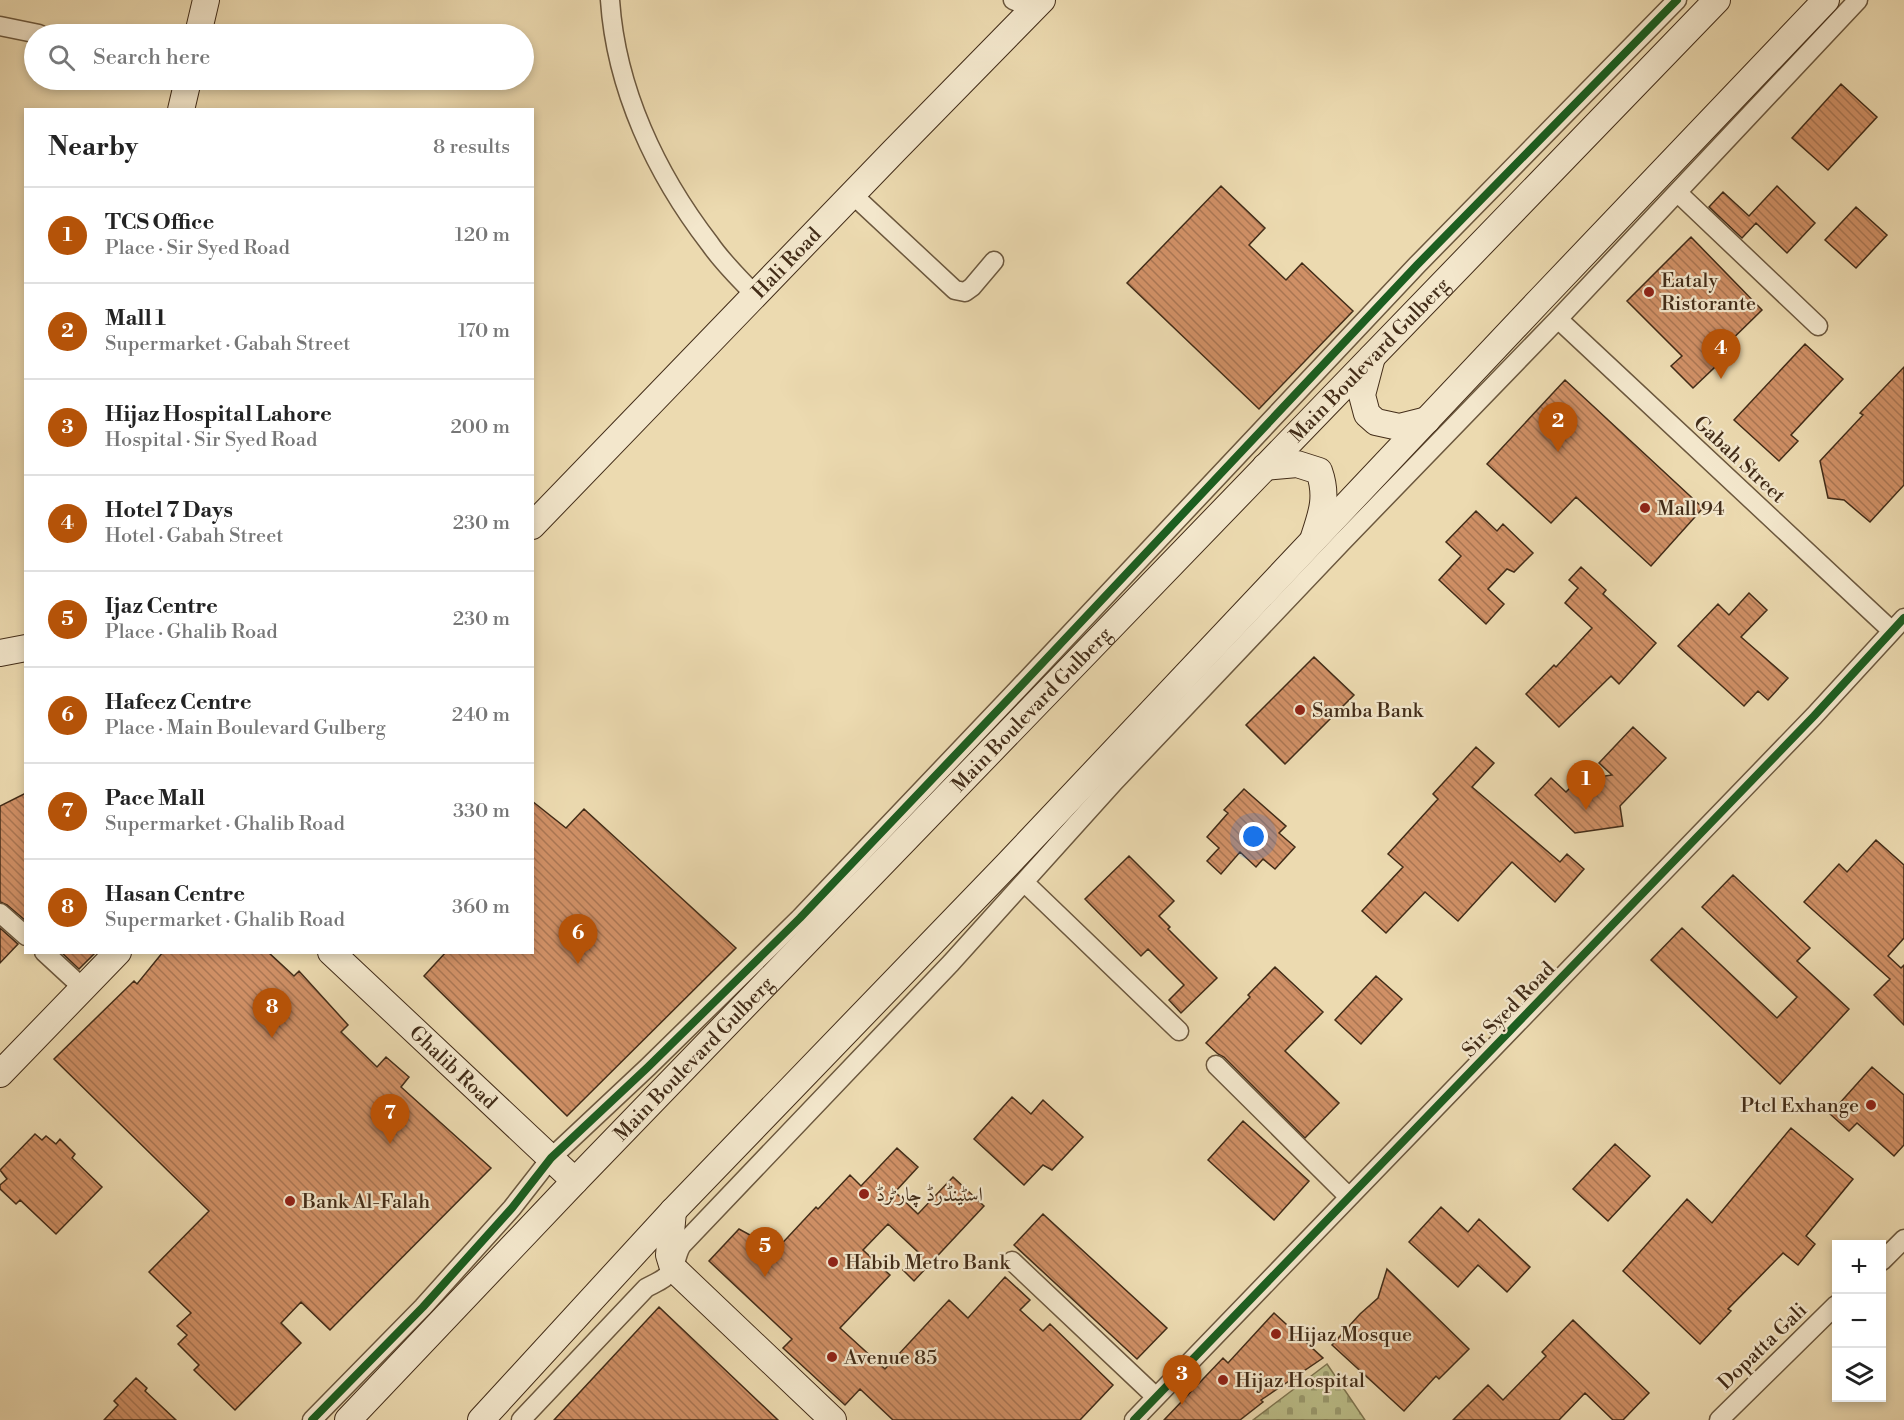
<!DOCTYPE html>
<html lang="en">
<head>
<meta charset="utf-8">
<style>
	body { margin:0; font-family:"Libre Bodoni",Amiri,serif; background:#f6f6f6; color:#222 }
	.controls { position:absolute; right:18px; bottom:18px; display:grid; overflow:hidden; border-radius:0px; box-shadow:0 3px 9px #0003 }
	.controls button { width:54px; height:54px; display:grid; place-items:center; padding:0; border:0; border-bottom:2px solid #e0e0e0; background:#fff; color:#222; font:30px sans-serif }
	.you { position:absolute; left:1254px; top:837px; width:21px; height:21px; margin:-15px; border:4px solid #fff; border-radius:50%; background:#1a73e8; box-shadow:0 0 0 9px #1a73e833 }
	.badge { display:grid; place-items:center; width:39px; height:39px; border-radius:50%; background:#b45309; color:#fff; font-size:20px; font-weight:700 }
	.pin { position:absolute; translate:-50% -50px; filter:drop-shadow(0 2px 3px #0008) }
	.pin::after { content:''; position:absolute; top:32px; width:21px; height:18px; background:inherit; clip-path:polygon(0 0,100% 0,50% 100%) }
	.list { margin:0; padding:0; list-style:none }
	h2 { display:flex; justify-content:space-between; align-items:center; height:78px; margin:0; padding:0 24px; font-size:26px }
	h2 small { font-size:20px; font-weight:400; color:#767676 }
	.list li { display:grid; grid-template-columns:39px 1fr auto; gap:18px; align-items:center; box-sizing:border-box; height:96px; padding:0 24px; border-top:2px solid #e0e0e0 }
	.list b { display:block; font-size:22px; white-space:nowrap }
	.list p { margin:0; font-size:20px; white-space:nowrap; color:#767676 }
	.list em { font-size:20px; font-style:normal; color:#767676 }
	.icon { flex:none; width:33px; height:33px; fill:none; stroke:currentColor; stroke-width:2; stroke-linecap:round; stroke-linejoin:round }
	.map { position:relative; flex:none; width:1904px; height:1420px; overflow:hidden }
	.search { position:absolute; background:#fff; box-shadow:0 3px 9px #0003; left:24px; top:24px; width:510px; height:66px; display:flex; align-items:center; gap:15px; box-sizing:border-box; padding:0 21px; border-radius:33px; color:#767676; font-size:22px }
	.panel { position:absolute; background:#fff; box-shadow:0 3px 9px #0003; left:24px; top:108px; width:510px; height:846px; border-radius:0px }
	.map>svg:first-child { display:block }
	.cemetery { fill:url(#cemetery-stones); stroke:#7e7550; stroke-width:1.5 }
	.building { fill:url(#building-back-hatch); stroke:#422c18; stroke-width:1.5 }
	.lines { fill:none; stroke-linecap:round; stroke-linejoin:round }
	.street-casing { stroke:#6c583e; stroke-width:21 }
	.secondary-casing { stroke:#422c18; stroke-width:28 }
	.street { stroke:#f3e7cc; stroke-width:18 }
	.secondary { stroke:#f3e7cc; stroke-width:26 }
	.cycleway-casing { stroke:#f3e7cc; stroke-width:11 }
	.cycleway { stroke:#1b5e20; stroke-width:8 }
	.poi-dot { fill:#8f2418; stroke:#f3e7cc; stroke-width:2 }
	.labels { text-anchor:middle; stroke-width:4.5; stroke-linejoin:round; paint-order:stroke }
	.street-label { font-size:20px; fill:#422c18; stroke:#f3e7cc }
	.poi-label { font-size:20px; fill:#422c18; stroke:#f3e7cc; text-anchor:start }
</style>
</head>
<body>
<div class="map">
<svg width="1904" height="1420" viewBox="0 0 1904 1420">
	<defs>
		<pattern id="cemetery-stones" width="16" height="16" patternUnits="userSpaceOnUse" patternTransform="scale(1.5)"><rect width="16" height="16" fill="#bbbe89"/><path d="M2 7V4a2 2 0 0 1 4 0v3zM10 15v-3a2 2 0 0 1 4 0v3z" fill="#9a9b6f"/></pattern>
		<pattern id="building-back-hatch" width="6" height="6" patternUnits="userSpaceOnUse" patternTransform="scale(1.5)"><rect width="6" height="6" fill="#d09066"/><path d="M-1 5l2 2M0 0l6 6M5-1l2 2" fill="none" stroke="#aa7653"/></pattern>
	</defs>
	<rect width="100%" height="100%" fill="#ecdab0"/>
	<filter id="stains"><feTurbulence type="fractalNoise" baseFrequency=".00333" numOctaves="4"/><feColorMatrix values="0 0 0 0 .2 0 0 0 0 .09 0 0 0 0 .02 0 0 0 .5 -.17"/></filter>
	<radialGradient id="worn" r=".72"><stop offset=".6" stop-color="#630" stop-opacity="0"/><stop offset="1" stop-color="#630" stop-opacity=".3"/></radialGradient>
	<!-- cemetery -->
	<path class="cemetery" d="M1327,1364L1365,1420H1253Z"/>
	<!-- building -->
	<path class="building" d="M1841,84L1877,117L1828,170L1792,138Z
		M1221,186L1265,228L1249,245L1286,280L1302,263L1353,311L1259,409L1127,283Z
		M1777,186L1815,223L1787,253L1756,223L1742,238L1709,207L1723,192L1749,216Z
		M1856,207L1887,235L1856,268L1825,240Z
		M1691,237L1762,310L1712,359L1716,366L1693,388L1671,366L1682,356L1627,301Z
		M1805,344L1843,379L1791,435L1798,441L1779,461L1734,420Z
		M1904,367V485L1870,522L1844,500L1828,498L1820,461L1863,415L1860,413Z
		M1565,380L1703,508L1651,566L1576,497L1551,523L1487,464Z
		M1476,511L1497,531L1503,524L1533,553L1514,572L1507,569L1488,589L1504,604L1486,624L1439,580L1461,556L1446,542Z
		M1581,567L1606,590L1603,594L1656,643L1619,684L1611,676L1559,727L1526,694L1554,665L1556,667L1592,628L1565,603L1578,588L1569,580Z
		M1749,593L1767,610L1741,637L1788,678L1768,700L1758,691L1744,706L1678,646L1718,604L1729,615Z
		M1314,657L1354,695L1285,764L1246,725Z
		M1633,727L1666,758L1620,806L1623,826L1575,833L1535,795L1551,778L1566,792L1578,780L1612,775L1599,763Z
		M1476,747L1494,763L1472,787L1560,862L1567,854L1584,869L1555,902L1512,862L1458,921L1425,892L1386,933L1362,911L1403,867L1388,854L1438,799L1433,794Z
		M1244,789L1286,826L1279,833L1295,847L1275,869L1263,859L1256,867L1240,852L1221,874L1207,861L1219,848L1207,837L1228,813L1224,810Z
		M26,793V921L7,905L0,902V806Z
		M532,801L566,828L584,809L736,948L567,1116L424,976L446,952H532Z
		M1876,840L1904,865V938L1888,956L1901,968L1904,965V1025L1874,995L1890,979L1804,902L1839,864L1847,872Z
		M1129,856L1174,901L1159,916L1170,927L1168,929L1217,978L1181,1013L1169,1000L1184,985L1148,949L1141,956L1085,899Z
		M1733,875L1810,948L1797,961L1849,1009L1780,1084L1651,960L1682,928L1777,1018L1797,997L1702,907Z
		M0,928L18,944L0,963Z
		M61,952H96L79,969Z
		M163,952H268L294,976L299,971L348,1025L341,1032L377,1067L386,1057L409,1077L401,1087L491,1168L330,1330L301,1302L281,1323L301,1343L235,1410L194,1370L199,1365L178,1344L187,1335L177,1326L191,1313L149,1272L209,1211L54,1059L134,981L137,984Z
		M1275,967L1323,1012L1285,1051L1339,1103L1305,1138L1224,1057L1218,1054L1206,1043L1250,997L1248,995Z
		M1376,976L1402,999L1361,1044L1335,1020Z
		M1872,1067L1904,1095V1145L1894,1156L1857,1123L1849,1131L1830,1114Z
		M1012,1097L1031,1114L1043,1100L1083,1137L1052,1170L1043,1165L1024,1185L974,1139Z
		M1243,1121L1309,1181L1274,1220L1208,1160Z
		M1791,1128L1853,1179L1806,1236L1815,1244L1798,1265L1783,1253L1728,1309L1731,1311L1700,1344L1623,1271L1687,1199L1712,1223Z
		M35,1134L42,1140L46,1136L56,1144L60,1139L75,1154L72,1158L102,1187L56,1234L20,1200L16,1204L0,1189V1185L7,1179L0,1170Z
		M1615,1144L1650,1176L1608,1221L1573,1189Z
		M897,1148L918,1167L895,1192L918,1214L953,1177L984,1206L914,1281L903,1270L919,1253L888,1224L863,1250L890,1275L840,1328L885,1369L949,1300L968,1318L1005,1277L1030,1300L1020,1310L1043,1331L1050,1324L1113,1385L1080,1420H893L860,1389L845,1405L783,1348L792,1339L709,1261L739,1229L763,1242L774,1252L816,1207L818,1209L850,1175L861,1186Z
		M1441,1207L1468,1232L1479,1219L1530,1267L1507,1292L1478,1265L1458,1287L1409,1242Z
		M1043,1214L1167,1328L1137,1359L1014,1245Z
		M1387,1269L1469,1349L1439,1379L1436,1376L1404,1411L1332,1345L1360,1314L1378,1298Z
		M659,1307L778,1420H554Z
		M1274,1313L1323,1358L1261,1400L1263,1402L1240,1420H1164L1223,1358L1228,1363Z
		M1573,1320L1649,1393L1623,1420H1613L1585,1393L1559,1420H1453L1488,1385L1503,1400L1546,1356L1542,1352Z
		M136,1378L147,1388L145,1391L176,1420H104L118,1405L114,1401Z"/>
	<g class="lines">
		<defs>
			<path id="street" d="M610,0C616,89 656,174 710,244C723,263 740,279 756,296
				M1013,0L1033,9
				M0,26L39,34
				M1678,193L1818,326
				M852,194L955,290L965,292L972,287L994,261
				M1558,319L1892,631
				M1025,883L1179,1031
				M0,913L26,936
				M44,952L83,988
				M1216,1065L1349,1197
				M1012,1261L1156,1397
				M1882,1261L1904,1239
				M312,1420L423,1307L512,1208L551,1158L648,1067L800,918L1017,690L1417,265L1677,0
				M521,1420L646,1288C657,1282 667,1279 673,1268C677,1260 677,1252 682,1245L951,963L1115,781L1343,541L1558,319L1858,0
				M1134,1420L1814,716L1904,618
				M1719,1420L1836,1305"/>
			<g id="secondary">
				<path d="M198,34L206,0"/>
				<path d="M181,110L188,80"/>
				<path d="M1372,357L1362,395L1367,414L1376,422L1399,427L1427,420"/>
				<path d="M1265,467L1297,464L1319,471C1328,496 1322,513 1314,537"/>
				<path id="s1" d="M532,526L894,151L1042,0"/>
				<path d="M0,653L26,648"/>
				<path id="s2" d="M331,952L575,1181"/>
				<path d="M0,1074L118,952"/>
				<path d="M673,1211L669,1255L673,1268L833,1420"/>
				<path id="s3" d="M348,1420L575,1181L1717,0"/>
				<path d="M481,1420L673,1211L1007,865L1541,299L1826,0"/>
			</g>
		</defs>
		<!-- street casing -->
		<use href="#street" class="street-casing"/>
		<!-- secondary casing -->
		<use href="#secondary" class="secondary-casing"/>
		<!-- street -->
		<use href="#street" class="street"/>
		<!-- secondary -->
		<use href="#secondary" class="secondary"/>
		<defs>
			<path id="cycleway" d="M312,1420L423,1307L512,1208L551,1158L648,1067L800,918L1017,690L1417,265L1677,0
				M1134,1420L1814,716L1904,618"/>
		</defs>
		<!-- cycleway casing -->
		<use href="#cycleway" class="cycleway-casing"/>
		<!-- cycleway -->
		<use href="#cycleway" class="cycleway"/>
	</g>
	<!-- markers -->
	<g class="poi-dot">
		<circle cx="1649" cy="292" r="6"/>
		<circle cx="1645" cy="508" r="6"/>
		<circle cx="1300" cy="710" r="6"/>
		<circle cx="1871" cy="1105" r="6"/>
		<circle cx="864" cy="1194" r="6"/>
		<circle cx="290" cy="1201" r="6"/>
		<circle cx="833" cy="1262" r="6"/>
		<circle cx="1276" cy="1334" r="6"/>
		<circle cx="832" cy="1357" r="6"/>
		<circle cx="1223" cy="1380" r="6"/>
	</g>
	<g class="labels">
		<!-- street labels -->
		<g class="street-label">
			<text dy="7" stroke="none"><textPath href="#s1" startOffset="366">Hali Road</textPath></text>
			<text dy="7" stroke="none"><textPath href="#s3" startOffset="1472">Main Boulevard Gulberg</textPath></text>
			<text transform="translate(1740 459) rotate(43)" y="7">Gabah Street</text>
			<text dy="7" stroke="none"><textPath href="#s3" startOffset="986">Main Boulevard Gulberg</textPath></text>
			<text transform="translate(1508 1009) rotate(-46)" y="7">Sir Syed Road</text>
			<text dy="7" stroke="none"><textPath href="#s3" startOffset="500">Main Boulevard Gulberg</textPath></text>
			<text dy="7" stroke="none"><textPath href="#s2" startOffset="168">Ghalib Road</textPath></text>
			<text transform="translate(1762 1346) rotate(-44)" y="7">Dopatta Gali</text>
		</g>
		<!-- poi labels -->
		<g class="poi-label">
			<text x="1661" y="287">Eataly<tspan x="1661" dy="23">Ristorante</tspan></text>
			<text x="1657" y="515">Mall 94</text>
			<text x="1312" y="717">Samba Bank</text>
			<text x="1859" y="1112" text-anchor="end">Ptcl Exhange</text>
			<text x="876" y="1201">اسٹینڈرڈ چارٹرڈ</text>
			<text x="302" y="1208">Bank Al-Falah</text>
			<text x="845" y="1269">Habib Metro Bank</text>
			<text x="1288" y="1341">Hijaz Mosque</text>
			<text x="844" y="1364">Avenue 85</text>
			<text x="1235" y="1387">Hijaz Hospital</text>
		</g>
	</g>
	<rect width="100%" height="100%" filter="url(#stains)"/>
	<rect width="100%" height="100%" fill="url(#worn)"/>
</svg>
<div class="controls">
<button>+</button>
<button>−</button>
<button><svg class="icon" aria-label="layers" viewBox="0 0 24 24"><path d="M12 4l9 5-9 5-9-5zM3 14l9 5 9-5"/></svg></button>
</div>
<div class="you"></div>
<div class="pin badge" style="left:1586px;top:810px">1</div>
<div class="pin badge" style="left:1558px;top:452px">2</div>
<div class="pin badge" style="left:1182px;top:1405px">3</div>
<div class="pin badge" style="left:1721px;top:379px">4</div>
<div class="pin badge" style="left:765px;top:1277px">5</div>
<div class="pin badge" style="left:578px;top:964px">6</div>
<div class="pin badge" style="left:390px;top:1144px">7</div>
<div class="pin badge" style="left:272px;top:1038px">8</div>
<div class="search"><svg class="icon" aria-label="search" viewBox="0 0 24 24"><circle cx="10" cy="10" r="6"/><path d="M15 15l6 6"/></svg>Search here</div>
<section class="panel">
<h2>Nearby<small>8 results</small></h2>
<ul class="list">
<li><span class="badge">1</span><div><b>TCS Office</b><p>Place · Sir Syed Road</p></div><em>120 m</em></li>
<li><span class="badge">2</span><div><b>Mall 1</b><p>Supermarket · Gabah Street</p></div><em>170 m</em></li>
<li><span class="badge">3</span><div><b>Hijaz Hospital Lahore</b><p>Hospital · Sir Syed Road</p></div><em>200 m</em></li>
<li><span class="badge">4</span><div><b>Hotel 7 Days</b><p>Hotel · Gabah Street</p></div><em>230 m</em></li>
<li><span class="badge">5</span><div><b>Ijaz Centre</b><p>Place · Ghalib Road</p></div><em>230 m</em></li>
<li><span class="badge">6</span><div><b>Hafeez Centre</b><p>Place · Main Boulevard Gulberg</p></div><em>240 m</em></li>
<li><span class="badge">7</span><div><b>Pace Mall</b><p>Supermarket · Ghalib Road</p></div><em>330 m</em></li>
<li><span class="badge">8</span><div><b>Hasan Centre</b><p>Supermarket · Ghalib Road</p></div><em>360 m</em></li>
</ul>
</section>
</div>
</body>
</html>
